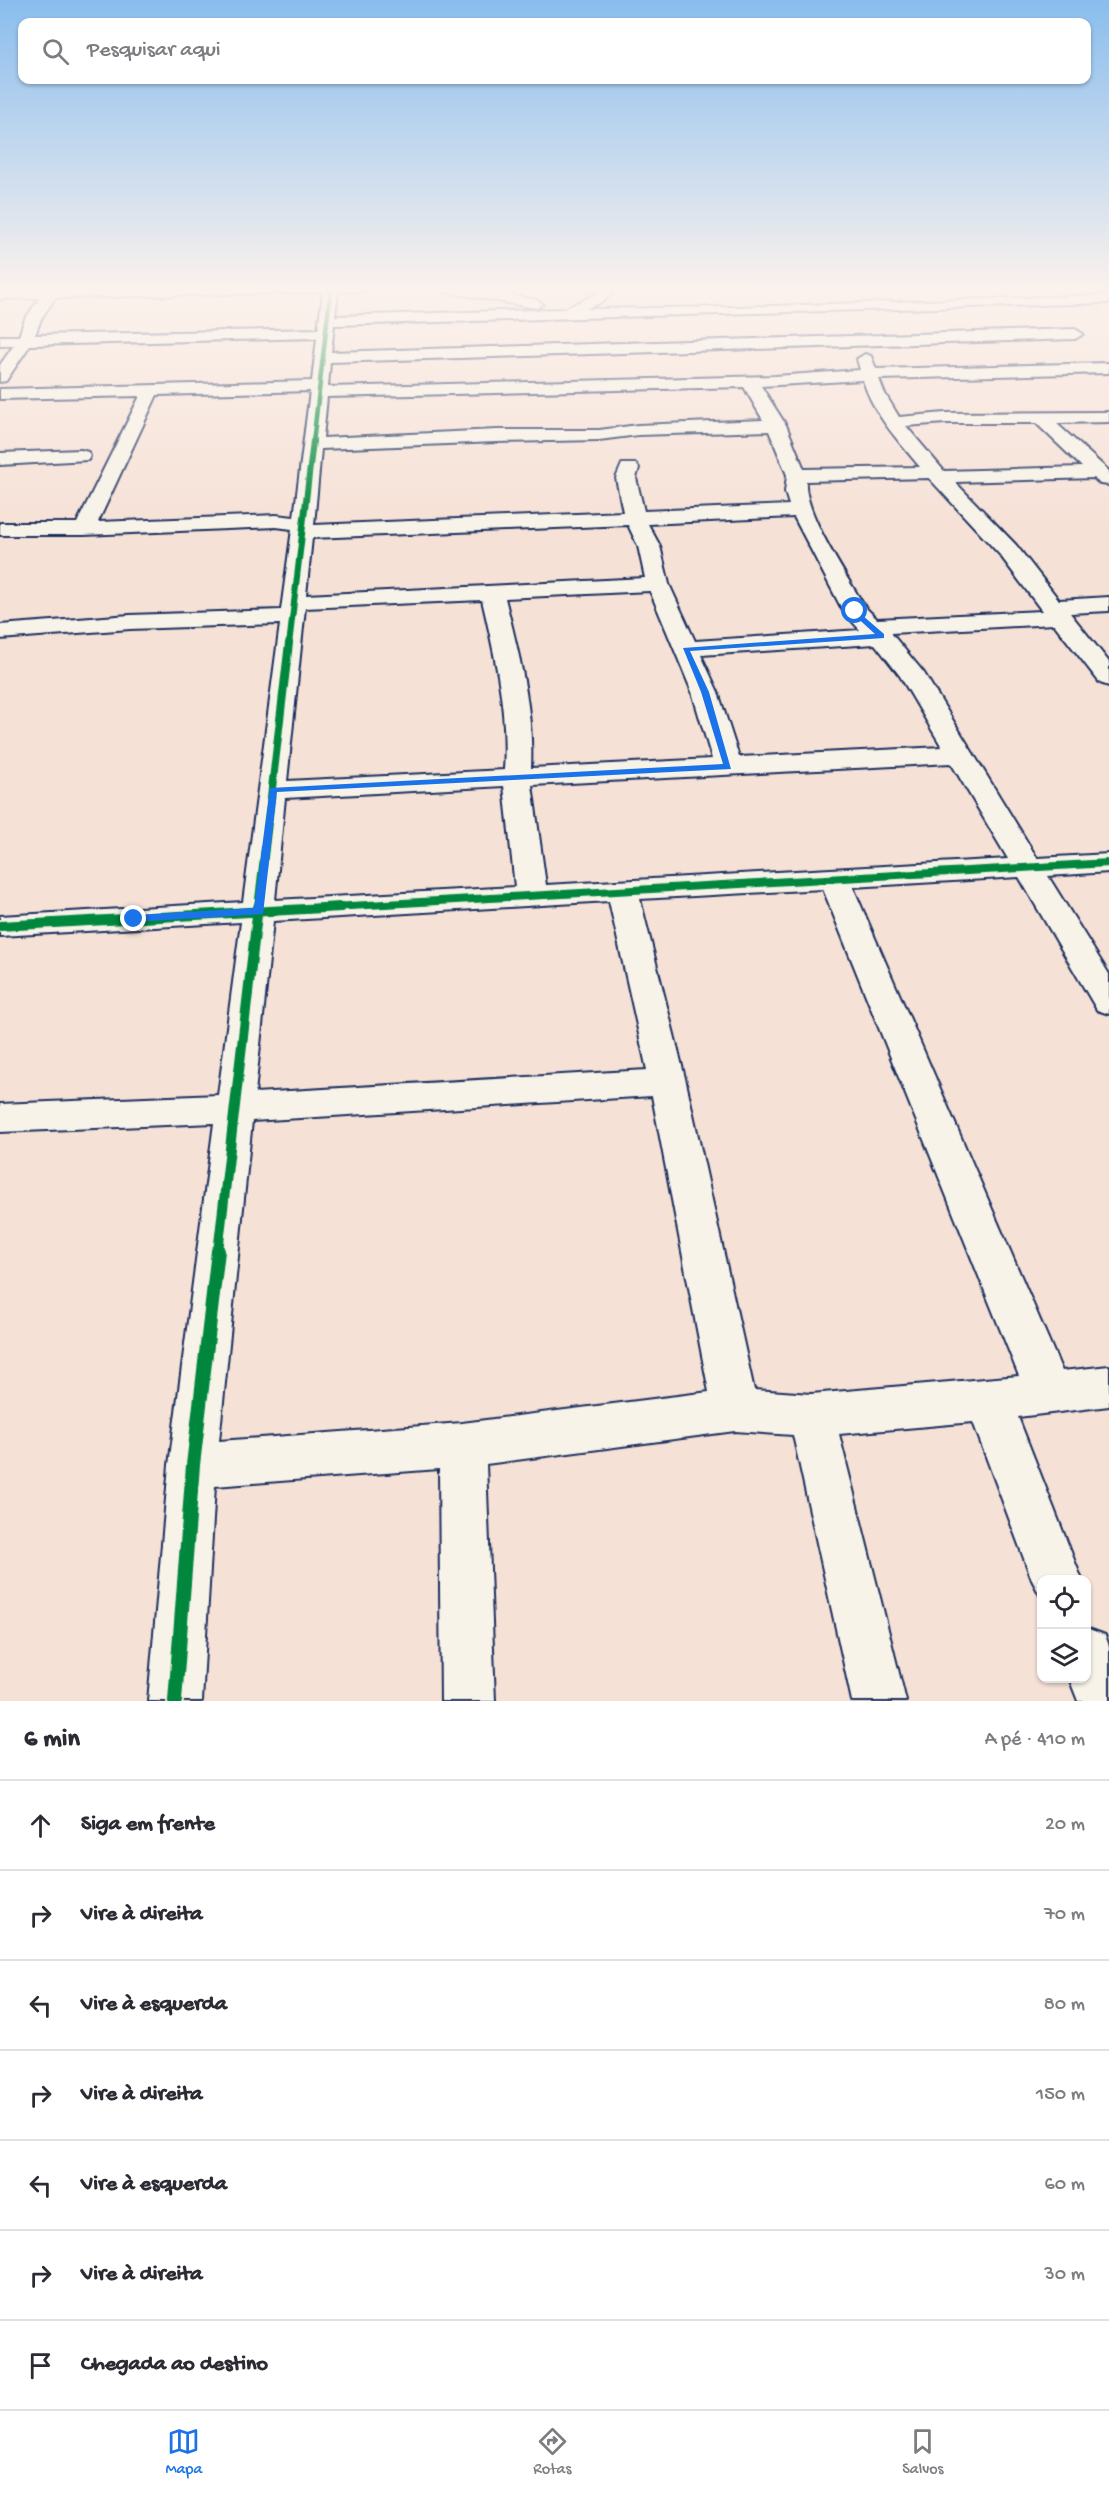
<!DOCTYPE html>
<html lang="pt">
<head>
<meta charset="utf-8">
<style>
	body { margin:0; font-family:"Gochi Hand",sans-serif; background:#f2f2f3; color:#2b2b33 }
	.controls { position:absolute; right:18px; bottom:18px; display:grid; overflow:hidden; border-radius:12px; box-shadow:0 2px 4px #0004 }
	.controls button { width:54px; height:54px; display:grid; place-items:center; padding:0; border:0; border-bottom:2px solid #e1e1e2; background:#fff; color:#2b2b33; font:30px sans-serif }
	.stop { position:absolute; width:18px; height:18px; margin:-14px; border:4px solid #1a73e8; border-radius:50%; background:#fff }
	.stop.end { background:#1a73e8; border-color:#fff; box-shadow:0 2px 6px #0008 }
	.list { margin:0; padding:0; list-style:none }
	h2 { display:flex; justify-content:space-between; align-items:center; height:78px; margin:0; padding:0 24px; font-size:26px }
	h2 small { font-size:20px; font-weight:400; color:#7c7c81 }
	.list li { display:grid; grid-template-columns:39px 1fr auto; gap:18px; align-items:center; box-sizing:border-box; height:90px; padding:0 24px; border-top:2px solid #e1e1e2 }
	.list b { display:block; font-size:22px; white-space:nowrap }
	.list em { font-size:20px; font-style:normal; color:#7c7c81 }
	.icon { flex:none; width:33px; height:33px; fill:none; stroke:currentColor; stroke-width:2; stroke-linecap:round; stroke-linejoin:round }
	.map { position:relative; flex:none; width:1109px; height:1701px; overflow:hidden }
	.search { position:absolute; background:#fff; box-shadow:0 2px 4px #0004; left:18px; right:18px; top:18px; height:66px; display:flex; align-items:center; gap:15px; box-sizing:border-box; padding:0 21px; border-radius:12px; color:#7c7c81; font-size:22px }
	.sheet { height:708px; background:#fff }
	nav { display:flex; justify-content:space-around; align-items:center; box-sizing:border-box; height:84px; border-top:2px solid #e1e1e2; background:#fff; font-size:16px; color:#7c7c81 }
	nav a { display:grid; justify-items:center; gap:3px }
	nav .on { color:#1a73e8 }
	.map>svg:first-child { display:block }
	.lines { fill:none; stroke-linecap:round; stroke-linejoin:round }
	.minor-casing { stroke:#1b2f5e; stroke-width:4 }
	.minor { fill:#f7f3e8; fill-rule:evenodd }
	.cycleway-far4-casing { stroke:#f7f3e8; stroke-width:7 }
	.cycleway-far3-casing { stroke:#f7f3e8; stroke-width:9 }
	.cycleway-far2-casing { stroke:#f7f3e8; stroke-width:12 }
	.cycleway-far1-casing { stroke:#f7f3e8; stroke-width:14 }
	.cycleway-casing { stroke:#f7f3e8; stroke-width:18 }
	.cycleway-far4 { stroke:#00873e; stroke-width:4.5 }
	.cycleway-far3 { stroke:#00873e; stroke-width:6 }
	.cycleway-far2 { stroke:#00873e; stroke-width:8 }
	.cycleway-far1 { stroke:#00873e; stroke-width:10 }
	.cycleway { stroke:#00873e; stroke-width:14 }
	.route { fill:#1a73e8 }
</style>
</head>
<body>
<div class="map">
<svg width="1109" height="1701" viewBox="0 0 1109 1701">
	<rect width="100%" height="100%" fill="#f6e1d6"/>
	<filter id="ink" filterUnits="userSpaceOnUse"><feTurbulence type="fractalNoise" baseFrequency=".0167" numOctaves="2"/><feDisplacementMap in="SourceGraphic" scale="12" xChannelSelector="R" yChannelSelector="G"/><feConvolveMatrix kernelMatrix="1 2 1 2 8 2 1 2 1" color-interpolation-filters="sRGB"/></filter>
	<g filter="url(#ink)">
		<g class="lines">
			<defs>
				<path id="minor" d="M149,287H375L368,291L338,292L335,316L564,309L594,295L601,287H617L604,301L586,309L736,307L1109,295V303L334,325L331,352L1075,329L1083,334L1075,339L330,362L328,387L775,376L860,370L857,359L865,354L871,356L876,369L1109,363V373L879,379L884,392L899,417L945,413L1109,412V422L1056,423L1109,471V485L1100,484L1094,478L955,482L1016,545L1059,600L1109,597V611L1070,613L1109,662V686L1100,683L1054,624L891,633L924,673L1037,858L1109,854V872L1048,876L1109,974V1014L1097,1010L1019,877L853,887L1062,1371L1109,1366V1406L1018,1417L1082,1580H1042V1599L1032,1580L973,1422L839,1434L906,1701H852L793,1435L735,1431L486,1464L495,1701H441L439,1469L215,1486L202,1701H148L169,1465L214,1123L0,1132V1104L218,1095L241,922L0,936V916L243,902L280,624L130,629L0,639V625L130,615L281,610L292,529L276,527L84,535H0V523H77L140,396L0,399V389L312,381L317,338L30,345L6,381L0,382V365L14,345L0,346V336H19L25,319L40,298L0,299V291ZM323,292L318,329L35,335L41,319L55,298ZM863,380C873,414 898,440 920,467L804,469L786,425L761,386ZM744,387L763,420L638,425L599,430H497L323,438L327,397ZM310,391L294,517L276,515L98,522L157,395ZM945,423H1036L1082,467L944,471L906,426ZM769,431L787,475L785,492L789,505L644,511L636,478L639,468L636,464H622L616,478L623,512L314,525L321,449L497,442L599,440L638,435ZM929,478L1000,555L1042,611L877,619L865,607C848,578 803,512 806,481ZM794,517L843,611L860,630L695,641L669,584L660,546L648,524ZM628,525L638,546L645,578L306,595L312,538ZM650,591L692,692L712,759L531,768C534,710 519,655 505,598ZM482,600C495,656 508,711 504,770L287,781L305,608ZM875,644L900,676L942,747L739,757L718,692L701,655ZM951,763L1008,859L546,885L532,785ZM504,786L515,887L275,900L285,798ZM823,889L1019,1376L811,1394L754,1390L686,1082L640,899ZM609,901L647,1070L255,1093L273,921ZM652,1096L709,1392L462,1423L219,1441L252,1121Z
					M434,287H468L536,300L543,304L536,308L441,291Z
					M81,450L88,452L90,456L88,460L0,465V453Z
					M1086,1628L1105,1635L1109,1646V1701H1078L1069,1678H1086Z"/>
			</defs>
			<!-- minor casing -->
			<use href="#minor" class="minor-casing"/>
			<!-- minor -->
			<use href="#minor" class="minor"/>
			<defs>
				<path id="cycleway-far4" d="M313,443L331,287"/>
				<path id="cycleway-far3" d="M289,645L313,441"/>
				<path id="cycleway-far2" d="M258,908L289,643
					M315,908L1109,863"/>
				<path id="cycleway-far1" d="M0,926L341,907
					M218,1252L258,907"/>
				<path id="cycleway" d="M175,1701L193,1465L218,1251"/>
			</defs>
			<!-- cycleway-far4 casing -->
			<use href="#cycleway-far4" class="cycleway-far4-casing"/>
			<!-- cycleway-far3 casing -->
			<use href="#cycleway-far3" class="cycleway-far3-casing"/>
			<!-- cycleway-far2 casing -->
			<use href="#cycleway-far2" class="cycleway-far2-casing"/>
			<!-- cycleway-far1 casing -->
			<use href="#cycleway-far1" class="cycleway-far1-casing"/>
			<!-- cycleway casing -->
			<use href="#cycleway" class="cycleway-casing"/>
			<!-- cycleway-far4 -->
			<use href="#cycleway-far4" class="cycleway-far4"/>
			<!-- cycleway-far3 -->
			<use href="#cycleway-far3" class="cycleway-far3"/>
			<!-- cycleway-far2 -->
			<use href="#cycleway-far2" class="cycleway-far2"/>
			<!-- cycleway-far1 -->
			<use href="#cycleway-far1" class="cycleway-far1"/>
			<!-- cycleway -->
			<use href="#cycleway" class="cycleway"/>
		</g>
	</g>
	<!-- sky -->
	<linearGradient id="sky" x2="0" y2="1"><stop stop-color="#89bdee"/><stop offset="0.55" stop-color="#fbf2ed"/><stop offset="1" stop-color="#fbf2ed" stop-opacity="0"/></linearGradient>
	<rect width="1109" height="526" fill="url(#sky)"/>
	<!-- route -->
	<path class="route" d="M855,609L884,634V638L690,651L709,692L731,769L277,792L263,914L134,922L129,919L134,915L254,908L270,788L723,764L701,692L683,648L875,634L852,613V610Z"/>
</svg>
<div class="controls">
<button><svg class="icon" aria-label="locate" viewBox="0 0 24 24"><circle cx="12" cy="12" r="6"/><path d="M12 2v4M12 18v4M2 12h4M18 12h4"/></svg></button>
<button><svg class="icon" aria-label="layers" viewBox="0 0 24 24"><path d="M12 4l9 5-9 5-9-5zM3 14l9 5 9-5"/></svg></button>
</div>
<div class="stop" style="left:855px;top:611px"></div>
<div class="stop end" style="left:134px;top:919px"></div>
<div class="search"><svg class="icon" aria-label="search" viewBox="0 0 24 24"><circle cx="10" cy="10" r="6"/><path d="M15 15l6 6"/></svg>Pesquisar aqui</div>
</div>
<section class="sheet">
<h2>6 min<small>A pé · 410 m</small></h2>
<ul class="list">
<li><svg class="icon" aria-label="ahead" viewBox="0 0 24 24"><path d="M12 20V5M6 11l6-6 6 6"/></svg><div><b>Siga em frente</b></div><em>20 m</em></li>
<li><svg class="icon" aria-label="right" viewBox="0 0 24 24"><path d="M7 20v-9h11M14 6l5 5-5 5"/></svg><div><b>Vire à direita</b></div><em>70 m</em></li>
<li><svg class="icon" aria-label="left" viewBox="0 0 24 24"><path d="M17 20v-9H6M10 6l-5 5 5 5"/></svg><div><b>Vire à esquerda</b></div><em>80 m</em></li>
<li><svg class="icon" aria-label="right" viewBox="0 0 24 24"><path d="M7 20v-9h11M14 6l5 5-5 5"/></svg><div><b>Vire à direita</b></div><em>150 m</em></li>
<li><svg class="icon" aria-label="left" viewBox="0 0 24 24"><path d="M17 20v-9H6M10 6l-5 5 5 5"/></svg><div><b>Vire à esquerda</b></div><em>60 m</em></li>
<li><svg class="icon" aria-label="right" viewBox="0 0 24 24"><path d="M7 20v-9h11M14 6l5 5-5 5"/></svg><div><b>Vire à direita</b></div><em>30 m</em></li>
<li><svg class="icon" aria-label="arrive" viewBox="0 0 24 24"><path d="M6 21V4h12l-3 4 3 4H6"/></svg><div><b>Chegada ao destino</b></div></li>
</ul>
</section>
<nav>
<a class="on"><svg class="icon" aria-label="map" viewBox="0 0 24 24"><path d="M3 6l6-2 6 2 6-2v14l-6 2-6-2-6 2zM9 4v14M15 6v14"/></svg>Mapa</a>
<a><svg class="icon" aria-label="directions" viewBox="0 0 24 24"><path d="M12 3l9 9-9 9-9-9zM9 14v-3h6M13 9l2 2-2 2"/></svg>Rotas</a>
<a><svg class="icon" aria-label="saved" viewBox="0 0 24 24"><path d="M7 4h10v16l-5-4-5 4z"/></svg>Salvos</a>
</nav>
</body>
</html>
